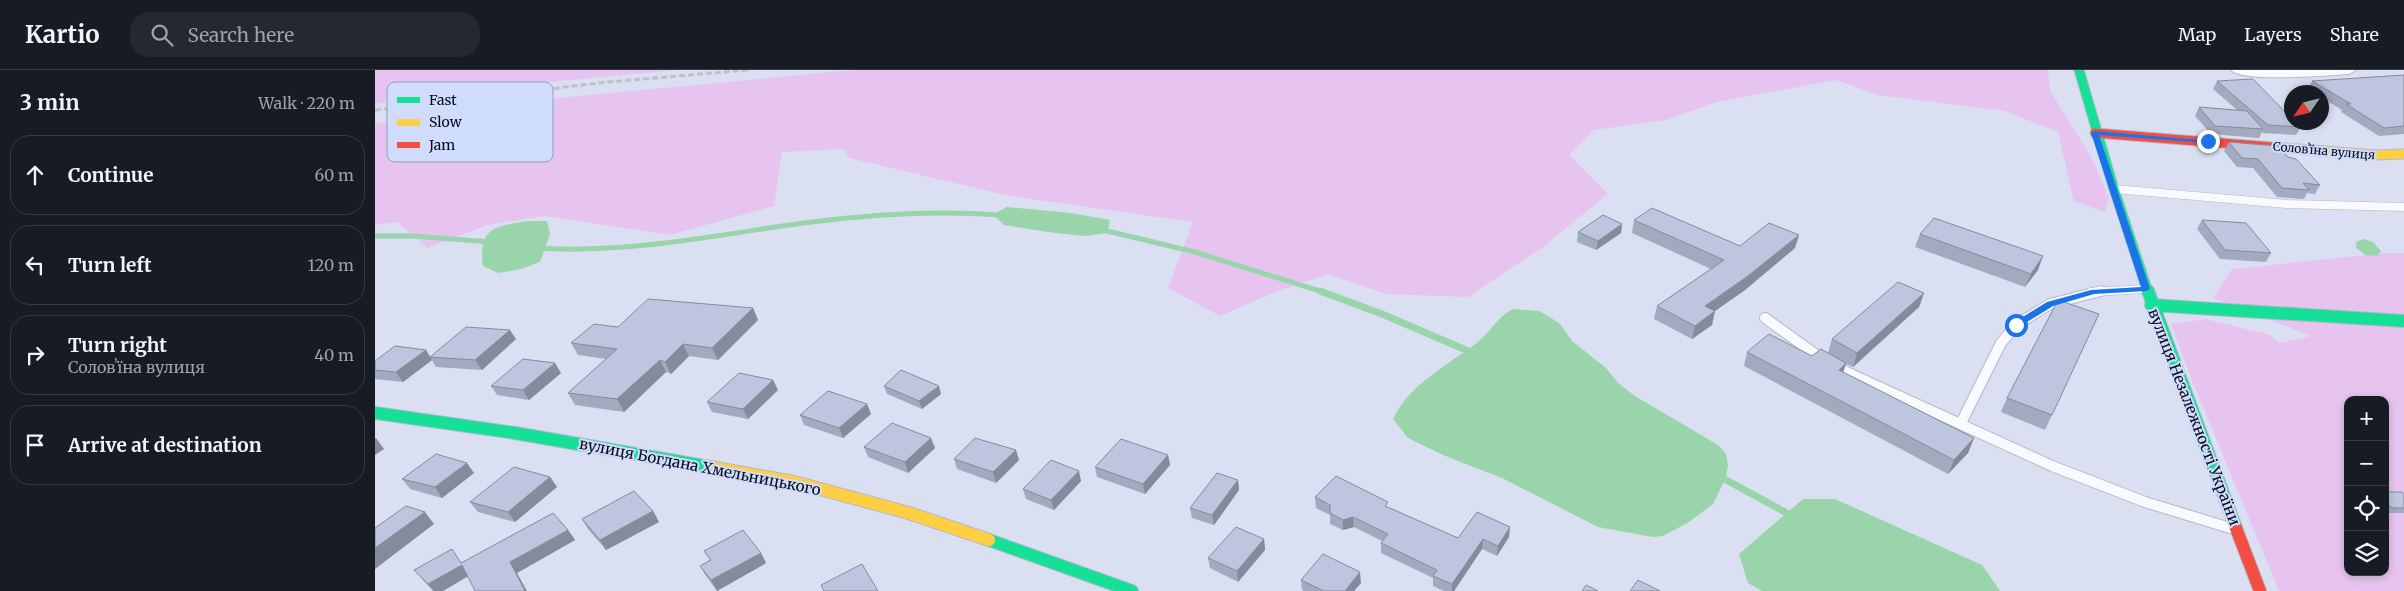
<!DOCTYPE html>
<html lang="en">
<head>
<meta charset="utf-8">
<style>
	body { margin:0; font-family:Merriweather,serif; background:#242831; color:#f1f3f6 }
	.controls { position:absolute; right:15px; bottom:15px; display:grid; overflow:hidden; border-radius:10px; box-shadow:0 2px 8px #0003 }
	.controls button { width:45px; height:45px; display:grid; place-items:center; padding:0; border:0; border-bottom:1px solid #363941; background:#171b24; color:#f1f3f6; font:25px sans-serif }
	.compass { position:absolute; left:1909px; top:15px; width:45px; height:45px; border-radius:50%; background:#171b24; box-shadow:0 2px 8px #0003; rotate:235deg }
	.stop { position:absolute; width:15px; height:15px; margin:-11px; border:4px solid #1a73e8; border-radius:50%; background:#fff }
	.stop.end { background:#1a73e8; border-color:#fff; box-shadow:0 1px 5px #0008 }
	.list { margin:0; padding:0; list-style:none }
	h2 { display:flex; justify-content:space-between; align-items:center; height:65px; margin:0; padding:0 20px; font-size:21px }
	h2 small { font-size:16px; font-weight:400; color:#9ea1a6 }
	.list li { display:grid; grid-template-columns:32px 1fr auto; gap:15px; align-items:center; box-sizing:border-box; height:80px; margin:0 10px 10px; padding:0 10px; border:1px solid #363941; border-radius:20px }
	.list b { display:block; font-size:19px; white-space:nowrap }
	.list p { margin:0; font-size:16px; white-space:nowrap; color:#9ea1a6 }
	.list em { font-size:16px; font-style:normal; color:#9ea1a6 }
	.icon { flex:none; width:28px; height:28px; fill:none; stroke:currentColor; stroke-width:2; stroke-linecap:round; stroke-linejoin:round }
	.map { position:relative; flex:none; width:2029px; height:521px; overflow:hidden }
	header { display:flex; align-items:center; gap:30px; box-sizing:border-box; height:70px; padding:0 25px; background:#171b24; border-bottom:1px solid #363941 }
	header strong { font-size:24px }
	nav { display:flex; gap:28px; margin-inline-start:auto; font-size:18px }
	.search { width:350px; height:45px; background:#242831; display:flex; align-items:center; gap:12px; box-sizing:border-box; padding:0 18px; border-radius:20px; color:#9ea1a6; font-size:19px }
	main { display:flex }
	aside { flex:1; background:#171b24 }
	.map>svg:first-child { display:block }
	.green { fill:#e6c4ef; fill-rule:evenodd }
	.water { fill:#99d4aa }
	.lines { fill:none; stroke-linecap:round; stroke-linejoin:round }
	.stream-far1 { stroke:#99d4aa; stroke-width:5 }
	.stream { stroke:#99d4aa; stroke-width:7 }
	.lane-far1-casing { stroke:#b4b8c8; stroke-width:9 }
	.lane-casing { stroke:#b4b8c8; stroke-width:12 }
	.street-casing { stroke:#b4b8c8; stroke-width:2 }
	.fast-far1-casing { stroke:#b4b8c8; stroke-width:11 }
	.fast-casing { stroke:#b4b8c8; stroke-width:14 }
	.slow-far1-casing { stroke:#b4b8c8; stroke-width:11 }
	.slow-casing { stroke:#b4b8c8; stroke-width:14 }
	.jam-far1-casing { stroke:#b4b8c8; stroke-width:11 }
	.jam-casing { stroke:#b4b8c8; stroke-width:14 }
	.lane-far1 { stroke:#f9fafd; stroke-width:8 }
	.lane { stroke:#f9fafd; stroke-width:10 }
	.street { fill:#f9fafd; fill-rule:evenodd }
	.fast-far1 { stroke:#16e098; stroke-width:9 }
	.fast { stroke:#16e098; stroke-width:12 }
	.slow-far1 { stroke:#ffcf43; stroke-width:9 }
	.slow { stroke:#ffcf43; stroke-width:12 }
	.jam-far1 { stroke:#f24e42; stroke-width:9 }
	.jam { stroke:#f24e42; stroke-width:12 }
	.rail { stroke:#bfc1c6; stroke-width:3; stroke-dasharray:6 3; stroke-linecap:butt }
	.wall { fill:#a3aabf }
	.shaded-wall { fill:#848b9b }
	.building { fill:#bdc6de; stroke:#848b9b }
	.route { fill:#1a73e8 }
	.labels { text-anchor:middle; stroke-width:4; stroke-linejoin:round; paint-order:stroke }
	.far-street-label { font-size:12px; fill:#070b18; stroke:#cfdcfc }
	.street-label { font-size:15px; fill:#070b18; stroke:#cfdcfc }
	.key { fill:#cfdcfc; stroke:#939db8; stroke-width:1 }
	.key-label { font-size:14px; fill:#070b18 }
</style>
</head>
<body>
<header>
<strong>Kartio</strong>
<div class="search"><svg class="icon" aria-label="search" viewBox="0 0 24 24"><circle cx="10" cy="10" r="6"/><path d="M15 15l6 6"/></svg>Search here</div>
<nav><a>Map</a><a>Layers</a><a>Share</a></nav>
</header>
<main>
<aside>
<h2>3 min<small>Walk · 220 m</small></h2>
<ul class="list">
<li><svg class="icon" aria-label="ahead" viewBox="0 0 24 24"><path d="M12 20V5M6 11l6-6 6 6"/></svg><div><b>Continue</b></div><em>60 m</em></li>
<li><svg class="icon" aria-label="left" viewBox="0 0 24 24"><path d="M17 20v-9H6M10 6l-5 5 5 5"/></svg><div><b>Turn left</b></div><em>120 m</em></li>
<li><svg class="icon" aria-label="right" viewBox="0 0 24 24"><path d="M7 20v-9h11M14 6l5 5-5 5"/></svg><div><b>Turn right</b><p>Соловʼїна вулиця</p></div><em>40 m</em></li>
<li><svg class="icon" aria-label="arrive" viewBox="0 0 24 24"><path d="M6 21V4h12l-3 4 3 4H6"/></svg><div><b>Arrive at destination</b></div></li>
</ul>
</aside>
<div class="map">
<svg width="2029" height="521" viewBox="0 0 2029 521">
	<rect width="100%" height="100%" fill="#dae0f2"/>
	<!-- green -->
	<path class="green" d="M0,0H304L164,13L0,34Z
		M478,0H1673L1675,21L1717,88L1734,128L1730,142L1699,131L1683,62L1630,41L1503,25L1461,10L1342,32L1291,50L1219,60L1194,85L1233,124L1168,177L1093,227L1011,224L953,204L903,221L845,246L793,218L818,152L634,126L474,88L469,79L407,82L399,136L295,165L170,146L113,155L53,178L22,152L0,155V53L192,27Z
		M2010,183H2029V521H1904L1816,308L1796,254L1831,249L1895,265L1905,273L1936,266L1838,228L1857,199ZM1973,330H2010V502H1973Z"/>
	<!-- water -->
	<path class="water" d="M632,137L696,143L735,150L732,163L710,166L680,163L629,155L618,144Z
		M154,151H172L175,164L165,192L146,199L123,203L108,196C103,157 120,156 154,151Z
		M1989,169L1998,172L2006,181L2002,186L1991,185L1981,178V172Z
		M1138,239L1164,241L1173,246L1185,254L1197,271L1231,298L1243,313L1260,326L1343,375L1351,384L1353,396L1351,407L1338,434L1314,452L1288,466L1278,467L1223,457L1129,409L1068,385L1033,368L1018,349C1036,312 1074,295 1104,271C1116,261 1124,245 1138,239Z
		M1428,429H1460L1607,495L1625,521H1387L1373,513L1364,484Z"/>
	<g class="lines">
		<!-- stream-far1 -->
		<path class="stream-far1" d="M724,159L820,182L948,222
			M0,166H38L116,172
			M160,178C237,183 311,171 387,159C466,147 545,139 625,145"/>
		<!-- stream -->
		<path class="stream" d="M945,221L1007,244L1098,283
			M1344,406L1419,447"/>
		<defs>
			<path id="lane-far1" d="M1740,119L1912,134L2029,137
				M1716,222L1770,219"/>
			<path id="lane" d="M1390,248L1440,284L1467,300L1677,396L1770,432L1855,458
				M1586,353L1626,273L1641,255L1675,234L1726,221"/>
			<path id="street" d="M1856,0H1981L1974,4C1954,5 1868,13 1856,0Z"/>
			<path id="fast-far1" d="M1704,0L1738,116L1773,222"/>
			<path id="fast" d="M1773,221L1861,458
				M1776,235L2029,251
				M0,343L140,363L335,397
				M614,470L757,521"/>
			<path id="slow-far1" d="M1910,78L2002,85L2029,84"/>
			<path id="slow" d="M335,397L419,412L534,443L614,470"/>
			<path id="jam-far1" d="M1720,63L1910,78"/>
			<path id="jam" d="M1861,458L1885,521"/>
		</defs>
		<!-- lane-far1 casing -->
		<use href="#lane-far1" class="lane-far1-casing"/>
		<!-- lane casing -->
		<use href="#lane" class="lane-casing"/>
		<!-- street casing -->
		<use href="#street" class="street-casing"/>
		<!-- fast-far1 casing -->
		<use href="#fast-far1" class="fast-far1-casing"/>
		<!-- fast casing -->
		<use href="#fast" class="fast-casing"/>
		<!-- slow-far1 casing -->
		<use href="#slow-far1" class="slow-far1-casing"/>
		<!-- slow casing -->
		<use href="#slow" class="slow-casing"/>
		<!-- jam-far1 casing -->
		<use href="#jam-far1" class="jam-far1-casing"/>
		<!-- jam casing -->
		<use href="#jam" class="jam-casing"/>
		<!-- lane-far1 -->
		<use href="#lane-far1" class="lane-far1"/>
		<!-- lane -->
		<use href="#lane" class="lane"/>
		<!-- street -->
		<use href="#street" class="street"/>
		<!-- fast-far1 -->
		<use href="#fast-far1" class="fast-far1"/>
		<!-- fast -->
		<use href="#fast" class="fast"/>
		<!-- slow-far1 -->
		<use href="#slow-far1" class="slow-far1"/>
		<!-- slow -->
		<use href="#slow" class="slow"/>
		<!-- jam-far1 -->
		<use href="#jam-far1" class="jam-far1"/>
		<!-- jam -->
		<use href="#jam" class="jam"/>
		<!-- rail -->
		<path class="rail" d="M0,40L232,12L373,0"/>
	</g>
	<!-- wall -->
	<path class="wall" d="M2029,5V64L2004,66L1966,42L1967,40L1946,27V22H1939L1933,19L1937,11Z
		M1842,11L1926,57L1921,65L1888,63L1887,62L1884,68L1836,64L1820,46L1824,37L1862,40L1838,19Z
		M1854,72L1913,87L1945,115L1940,124L1932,123L1929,129L1902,127L1878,98L1862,97L1849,81Z
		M1259,150L1365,176L1420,178L1370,220L1340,241L1337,255L1317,269L1279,249L1282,236L1336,199L1257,163Z
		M1827,150L1896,183L1891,192L1845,189L1822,159Z
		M1247,154L1246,163L1221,180L1202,172L1203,162Z
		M1545,164L1663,200L1650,217L1540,177Z
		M1549,223L1544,237L1478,297L1471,294L1468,302L1599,368L1593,383L1573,404L1369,296L1372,282L1437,286L1453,283L1457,269Z
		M378,238L383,250L343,290L314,286L296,304L291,302L249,342L200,335L193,323L231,289L203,285L196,273L243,257Z
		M1724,244L1670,360L1626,342L1632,328Z
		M141,269L107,300L61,297L57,290L28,312L0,309V291L51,280L55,287Z
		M186,303L154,330L122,325L116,316Z
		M398,310L403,320L373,349L337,342L332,332Z
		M509,316L566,324L547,339L512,324Z
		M492,334L496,344L468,368L429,355L425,345Z
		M489,377L560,378L533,403L493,387Z
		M793,385L795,395L770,424L722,407L720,397Z
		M579,389L644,390L621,413L582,399Z
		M99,403L67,428L35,419L27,409Z
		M175,407L182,417L140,452L103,442L95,432Z
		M863,410L864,420L839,455L817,448L815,438Z
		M706,411L679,440L651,429L648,419Z
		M2010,422L2029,424V443H2013L2010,440Z
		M940,427L1013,437L1083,468L1134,467L1122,486L1107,479L1079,521H1069L1058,516V508L1006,483V473L1007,471L979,457L968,460L955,454V445L941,438Z
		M278,441L284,452L231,480L213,459L207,449Z
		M193,460L200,470L142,503L93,506L68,521H58L48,510L39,500L87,492Z
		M889,469L890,480L863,512L835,498L833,488Z
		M329,481L386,483L391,493L342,521L331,506L325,496L335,490Z
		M926,510L986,513L979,521H929L927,520Z"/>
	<!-- shaded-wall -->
	<path class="shaded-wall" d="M1247,154L1246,163L1221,180L1223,171Z
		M1424,165L1420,178L1370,220L1327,250L1330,236Z
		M1668,186L1663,200L1650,217L1656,204Z
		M1549,223L1544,237L1478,297L1482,283Z
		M378,238L383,250L343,290L337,278Z
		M1340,241L1337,255L1317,269L1320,256Z
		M135,260L141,269L107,300L100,290Z
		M308,274L314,286L296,304L290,292Z
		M51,280L57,290L28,312L21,302Z
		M285,290L291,302L249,342L242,329Z
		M180,293L186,303L154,330L148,320Z
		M1471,293L1467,307L1464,300Z
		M398,310L403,320L373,349L368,339Z
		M564,316L566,324L547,339L544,331Z
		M492,334L496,344L468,368L464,358Z
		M1,368L9,379L0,385V369Z
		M556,368L560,378L533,403L530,392Z
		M1599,368L1593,383L1573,404L1579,390Z
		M641,380L644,390L621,413L618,402Z
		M793,385L795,395L770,424L768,414Z
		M92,393L99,403L67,428L60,417Z
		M704,401L706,411L679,440L676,430Z
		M175,407L182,417L140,452L133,442Z
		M863,410L864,420L839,455L837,445Z
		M278,441L284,452L231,480L225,470Z
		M50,442L59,454L0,499V478Z
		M978,447L979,457L968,460V450Z
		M1135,457L1134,467L1122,486L1123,476Z
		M193,460L200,470L142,503L152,521H150L135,492Z
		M889,469L890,480L863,512L862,501Z
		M1108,469L1107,479L1079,521H1077V514Z
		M386,483L391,493L342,521L336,510Z
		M87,495L95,505L68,521H59L53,514Z
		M985,502L986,513L979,521H970Z"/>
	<!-- building -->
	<path class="building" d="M2029,5V56L2009,58L1971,34H1976L1937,11Z
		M1878,9L1916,48V52H1921L1926,57L1893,55L1842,11Z
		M1824,37L1872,41L1888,59L1840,56Z
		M1854,72L1903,76L1913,87L1921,89L1945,115L1928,113L1934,120L1907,118L1883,89L1867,88Z
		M1277,138L1365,176L1394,153L1424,165L1373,206L1330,236L1340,241L1320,256L1282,236L1349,190L1259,150Z
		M1228,145L1247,154L1223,171L1203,162Z
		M1559,148L1668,186L1656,204L1545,164Z
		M1827,150L1871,153L1896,183L1850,180Z
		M1523,212L1549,223L1482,283L1457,269Z
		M273,229L378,238L337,278L308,274L290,292L285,290L242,329L193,323L242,279L196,273L219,254L243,257Z
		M1683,230L1724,244L1677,345L1632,328Z
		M91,257L135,260L100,290L55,287Z
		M1394,264L1437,286L1446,279L1471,293L1464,300L1599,368L1579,390L1372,282Z
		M20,276L51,280L21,302L0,300V291Z
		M148,289L180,293L148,320L116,316Z
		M526,300L564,316L544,331L509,316Z
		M364,303L398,310L368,339L332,332Z
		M453,321L492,334L464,358L425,345Z
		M517,353L556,368L530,392L489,377Z
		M600,368L641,380L618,402L579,389Z
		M746,369L793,385L768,414L720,397Z
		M61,384L92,393L60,417L27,409Z
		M676,390L704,401L676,430L648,419Z
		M139,397L175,407L133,442L95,432Z
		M842,403L863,410L837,445L815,438Z
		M961,406L1013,432L1010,436L1083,468L1102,442L1135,457L1123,476L1108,469L1077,514L1058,506L1062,500L1006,473L1013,464L978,447L968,450L955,443V435L940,427Z
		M259,421L278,441L225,470L207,449Z
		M2010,422H2027L2029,424V438H2017L2010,431Z
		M31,436L50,442L0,478V458Z
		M178,443L193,460L135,492L150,521H100L87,495L53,514L39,500L77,479L86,493Z
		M861,457L889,469L862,501L833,488Z
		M368,460L386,483L336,510L325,496L336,490L329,481Z
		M948,484L985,502L970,521H949L926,510Z
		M487,494L503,521H449L446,515Z
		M1263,510L1285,521H1255Z
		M1211,515L1223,521H1207Z"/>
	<!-- route -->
	<path class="route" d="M1720,61L1836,71L1833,73L1724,65L1775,219L1771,221L1719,224L1678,236L1644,257H1638V253L1672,232L1716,220L1766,217L1716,63Z"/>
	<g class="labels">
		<!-- far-street labels -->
		<g class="far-street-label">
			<text transform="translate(1949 81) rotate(5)" y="4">Соловʼїна вулиця</text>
		</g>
		<!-- street labels -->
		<g class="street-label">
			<text transform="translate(1819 347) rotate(69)" y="5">вулиця Незалежності України</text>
			<text transform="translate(325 397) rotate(11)" y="5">вулиця Богдана Хмельницького</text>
		</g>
	</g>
	<!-- legend -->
	<rect x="12" y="12" width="166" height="80" rx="8" class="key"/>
	<rect x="22" y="27" width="23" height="6" fill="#16e098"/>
	<rect x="22" y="49" width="23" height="7" fill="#ffcf43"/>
	<rect x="22" y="72" width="23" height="6" fill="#f24e42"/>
	<g class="key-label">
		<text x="54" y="35">Fast</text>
		<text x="54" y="57">Slow</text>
		<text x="54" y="80">Jam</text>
	</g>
</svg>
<div class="controls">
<button>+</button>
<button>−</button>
<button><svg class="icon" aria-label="locate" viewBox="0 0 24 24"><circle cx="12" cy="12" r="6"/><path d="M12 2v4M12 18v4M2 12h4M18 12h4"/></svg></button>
<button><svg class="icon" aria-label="layers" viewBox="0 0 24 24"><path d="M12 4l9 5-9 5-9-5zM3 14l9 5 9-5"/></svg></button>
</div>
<svg class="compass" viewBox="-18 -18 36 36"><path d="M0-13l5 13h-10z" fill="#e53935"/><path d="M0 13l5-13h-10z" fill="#9ea1a6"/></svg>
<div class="stop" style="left:1641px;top:255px"></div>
<div class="stop end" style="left:1833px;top:71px"></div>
</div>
</main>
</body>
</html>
